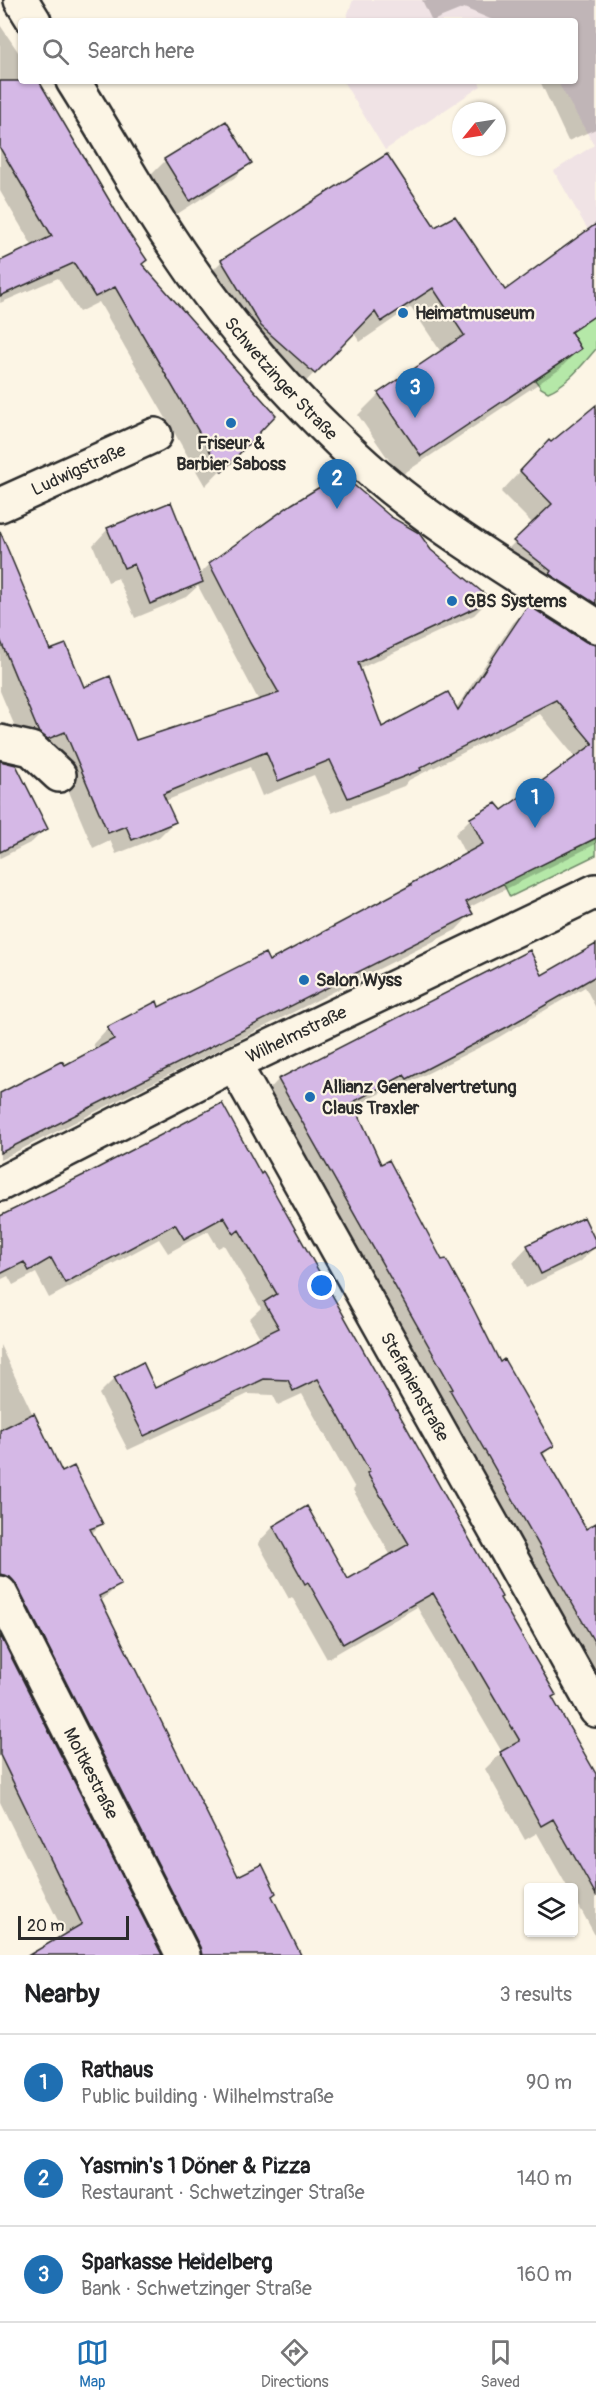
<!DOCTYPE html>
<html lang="en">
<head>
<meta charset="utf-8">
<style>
	body { margin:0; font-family:Pangolin,sans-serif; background:#f6f6f6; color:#202124 }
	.controls { position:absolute; right:18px; bottom:18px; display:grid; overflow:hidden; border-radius:6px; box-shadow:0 2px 4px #0004 }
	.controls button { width:54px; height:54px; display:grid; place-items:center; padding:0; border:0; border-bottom:2px solid #e0e0e0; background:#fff; color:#202124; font:30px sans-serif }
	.compass { position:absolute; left:452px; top:102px; width:54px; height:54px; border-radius:50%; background:#fff; box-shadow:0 2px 4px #0004; rotate:240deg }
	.scale { position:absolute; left:18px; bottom:15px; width:111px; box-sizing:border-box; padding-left:6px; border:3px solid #2b2b2b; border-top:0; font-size:16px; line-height:21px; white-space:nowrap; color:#2b2b2b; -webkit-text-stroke:4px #fcf5e5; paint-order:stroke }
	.you { position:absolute; left:322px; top:1286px; width:21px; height:21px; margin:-15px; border:4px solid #fff; border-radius:50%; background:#1a73e8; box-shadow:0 0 0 9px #1a73e833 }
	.badge { display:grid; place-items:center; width:39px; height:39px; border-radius:50%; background:#1f6fb2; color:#fff; font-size:20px; font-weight:700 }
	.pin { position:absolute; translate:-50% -50px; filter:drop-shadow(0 2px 3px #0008) }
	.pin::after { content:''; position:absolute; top:32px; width:21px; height:18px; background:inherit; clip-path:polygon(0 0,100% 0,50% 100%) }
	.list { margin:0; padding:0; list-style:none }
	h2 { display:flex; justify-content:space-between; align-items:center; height:78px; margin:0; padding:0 24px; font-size:26px }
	h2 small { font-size:20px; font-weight:400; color:#757577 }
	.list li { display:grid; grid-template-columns:39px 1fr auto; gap:18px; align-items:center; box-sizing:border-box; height:96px; padding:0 24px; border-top:2px solid #e0e0e0 }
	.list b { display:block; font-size:22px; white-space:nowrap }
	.list p { margin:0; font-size:20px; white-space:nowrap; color:#757577 }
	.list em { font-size:20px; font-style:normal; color:#757577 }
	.icon { flex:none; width:33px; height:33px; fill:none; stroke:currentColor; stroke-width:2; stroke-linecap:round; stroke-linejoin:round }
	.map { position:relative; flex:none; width:596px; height:1955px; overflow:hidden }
	.search { position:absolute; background:#fff; box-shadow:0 2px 4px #0004; left:18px; right:18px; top:18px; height:66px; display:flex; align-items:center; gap:15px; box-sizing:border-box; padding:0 21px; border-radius:6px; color:#757577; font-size:22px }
	.sheet { height:366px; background:#fff }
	nav { display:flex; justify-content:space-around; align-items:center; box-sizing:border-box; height:84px; border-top:2px solid #e0e0e0; background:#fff; font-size:16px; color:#757577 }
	nav a { display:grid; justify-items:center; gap:3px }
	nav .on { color:#1f6fb2 }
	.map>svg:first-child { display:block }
	.built { fill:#f0e3e5 }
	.green { fill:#b5e8a8; stroke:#708a6a; stroke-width:1.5 }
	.shadow { fill:#0003 }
	.building { fill:#d5b8e6; stroke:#2b2b2b; stroke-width:1.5 }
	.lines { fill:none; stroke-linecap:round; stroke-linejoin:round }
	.minor-casing { stroke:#2b2b2b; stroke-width:38 }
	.minor { stroke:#fcf5e5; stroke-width:33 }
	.poi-dot { fill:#1f6fb2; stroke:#fcf5e5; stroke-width:2 }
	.labels { text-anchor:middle; stroke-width:4.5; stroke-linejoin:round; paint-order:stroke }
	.poi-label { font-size:18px; font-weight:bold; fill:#2b2b2b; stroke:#fcf5e5; text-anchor:start }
	.street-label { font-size:18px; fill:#2b2b2b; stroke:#fcf5e5 }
</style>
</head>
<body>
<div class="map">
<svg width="596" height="1955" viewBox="0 0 596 1955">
	<rect width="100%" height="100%" fill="#fcf5e5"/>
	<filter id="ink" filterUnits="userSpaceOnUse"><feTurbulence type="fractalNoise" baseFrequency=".0167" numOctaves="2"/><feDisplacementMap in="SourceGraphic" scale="12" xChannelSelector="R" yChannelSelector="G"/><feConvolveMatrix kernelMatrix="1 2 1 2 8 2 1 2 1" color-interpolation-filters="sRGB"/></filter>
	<g filter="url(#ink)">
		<!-- built -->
		<path class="built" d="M353,0H596V224L588,230L554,171L594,145L557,81H575V21H349L347,16Z
			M343,81H478L481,86L385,150Z"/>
		<!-- green -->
		<path class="green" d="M596,315V349C582,365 568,384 548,392L541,388L535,380L581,349L565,323Z
			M596,838V855L510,897L503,883Z"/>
		<!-- shadow -->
		<path class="shadow" d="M422,0H596V129L568,141L540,81H575V21H495L464,8L432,21Z
			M0,25L21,56V81H38L140,264L274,415L205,486L99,302L79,312L58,278L0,303V262L33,247L0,191Z
			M386,156L435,229L505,292L579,349L559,370L400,476L358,415L379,394L441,352L411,307L360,342L353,332L294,394L201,282L222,261Z
			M165,161L250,163L234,178L174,216L150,176Z
			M596,407V625L495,562L533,524L501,492L529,462Z
			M108,529L199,575L210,564L430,551L489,600L474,615L359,669L381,730L456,708L513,623L529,607L596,665V844L468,908L471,914L456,930L0,1160V1095L64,1067L96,1050L93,1044L108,1028L268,963L466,856L455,834L470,819L502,812L576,758L540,714L409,780L404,786L332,813L314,775L262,796L250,767L165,801L174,822L159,837L116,854L110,840L93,848L50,747L24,748L0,691V570L49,652L135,742L259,701L198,586L186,597L135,618L118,578L108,582L93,545Z
			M0,782L46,828L32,842L0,858Z
			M596,946V1008L585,987L494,1040L392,1091L390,1088L354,1107L380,1166L441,1261L499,1364L552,1446L542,1456L585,1531L596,1534V1682L265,1094L278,1080L529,952L542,977Z
			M221,1105L499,1598L596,1777V1937L574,1897V1888H568L537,1833L525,1840L485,1769L502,1752L417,1607L327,1659L292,1597L289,1599L258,1543L273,1527L307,1508L347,1581L391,1556L353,1490L355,1488L302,1394L278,1405L273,1395L248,1394L128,1450L99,1394L115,1378L154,1390L261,1339L249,1319L261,1308L224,1245L218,1248L208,1231L168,1253L159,1239L49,1298L36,1273L13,1285L8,1276L0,1280V1218Z
			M528,1246H596L581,1261L525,1288L513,1262Z
			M0,1345L61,1474L101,1524L91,1534L119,1585L100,1602L238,1878L271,1897L298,1955H181L0,1598Z
			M0,1638L160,1955H33L65,1935L0,1802Z"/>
		<!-- building -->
		<path class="building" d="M0,81H39L128,232L147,260L142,264L276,415L222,472L115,287L95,297L74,263L0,296V261L52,236L0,148Z
			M226,121L252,163L190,201L164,159Z
			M387,154L435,227L455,216L505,290L596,224V315L571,332L581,349L421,456L378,393L464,335L433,288L381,322L375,312L315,374L261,326L221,260Z
			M596,405V604L549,574L551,571L513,541L552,504L520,471L549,440L551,442Z
			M341,474L391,517L419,533L431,550L492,600L358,663L382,727L448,692L458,710L528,605L586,642L596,645V838L466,902L473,914L0,1153V1093L62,1061L65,1065L114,1039L107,1027L157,1001L159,1007L265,953L269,961L411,885L410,884L483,844L470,818L496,803L502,810L593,744L556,700L420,768L421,770L348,798L330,760L278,781L266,752L163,794L176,822L132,840L126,826L108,833L65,732L48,739L39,733L0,639V531L50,650L66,644L84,687L110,676L136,740L279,693L250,643L209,563L292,504Z
			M171,502L203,582L150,604L134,564L124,568L107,528Z
			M0,761L16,765L48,829L0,852Z
			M596,944V976L509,1026L407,1079L404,1075L353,1102L381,1164L389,1160L442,1260L446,1259L473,1308L500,1362L504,1359L554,1446L542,1453L586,1529L596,1523V1645L450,1390L453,1389L278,1079L530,950L542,975Z
			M222,1103L261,1174L263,1172L502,1597L500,1598L556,1695L552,1697L596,1774V1895L553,1819L541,1826L500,1752L520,1741L433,1593L343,1644L308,1582L305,1584L273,1526L307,1506L348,1579L409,1544L367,1473L370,1472L318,1379L293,1391L288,1380L264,1379L144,1436L114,1377L143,1362L155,1388L279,1328L264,1302L277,1294L239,1230L234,1234L224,1217L184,1239L175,1224L65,1283L51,1258L29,1271L24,1262L0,1274V1216L92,1171Z
			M584,1217L596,1242V1247L541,1274L527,1245Z
			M34,1413L62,1472L74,1466L103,1524L90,1529L121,1585L99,1596L238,1876L262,1864L276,1893L272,1896L301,1955H202L200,1947L17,1585L10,1577L0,1574V1430Z
			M0,1635L162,1955H29L82,1924L0,1755Z"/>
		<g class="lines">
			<defs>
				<g id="minor">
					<path d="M21,0L34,21"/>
					<path id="s1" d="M73,81C106,133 136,188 170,239C220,315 280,385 345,447C419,519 510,570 596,626"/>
					<path id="s2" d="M0,505L155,435"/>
					<path d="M0,742L31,749L59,775"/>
					<path id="s3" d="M234,1064L596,1710"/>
					<path id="s4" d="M0,1184L234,1064L596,891"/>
					<path id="s5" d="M0,1593L183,1955"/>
				</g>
			</defs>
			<!-- minor casing -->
			<use href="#minor" class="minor-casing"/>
			<!-- minor -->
			<use href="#minor" class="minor"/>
		</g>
	</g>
	<!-- markers -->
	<g class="poi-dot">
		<circle cx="403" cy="313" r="6"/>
		<circle cx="231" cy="423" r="6"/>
		<circle cx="452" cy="601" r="6"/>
		<circle cx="304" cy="980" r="6"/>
		<circle cx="310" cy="1097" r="6"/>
	</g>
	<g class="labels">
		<!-- poi labels -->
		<g class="poi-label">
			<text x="415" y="319">Heimatmuseum</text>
			<text x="231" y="449" text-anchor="middle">Friseur &amp;<tspan x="231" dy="21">Barbier Saboss</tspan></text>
			<text x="464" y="607">GBS Systems</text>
			<text x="316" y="986">Salon Wyss</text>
			<text x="322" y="1093">Allianz Generalvertretung<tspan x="322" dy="21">Claus Traxler</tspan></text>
		</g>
		<!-- street labels -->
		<g class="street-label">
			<text dy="6" stroke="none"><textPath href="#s1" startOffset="364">Schwetzinger Straße</textPath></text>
			<text dy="6" stroke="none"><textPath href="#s2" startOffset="86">Ludwigstraße</textPath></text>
			<text dy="6" stroke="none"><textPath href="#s4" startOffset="332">Wilhelmstraße</textPath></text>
			<text dy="6" stroke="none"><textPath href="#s3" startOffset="370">Stefanienstraße</textPath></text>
			<text dy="6" stroke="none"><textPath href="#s5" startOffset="202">Moltkestraße</textPath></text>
		</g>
	</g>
</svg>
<div class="controls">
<button><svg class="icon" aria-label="layers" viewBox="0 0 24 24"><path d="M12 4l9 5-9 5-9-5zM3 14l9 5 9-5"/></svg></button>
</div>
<svg class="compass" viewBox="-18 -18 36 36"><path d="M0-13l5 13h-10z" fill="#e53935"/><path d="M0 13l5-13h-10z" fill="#757577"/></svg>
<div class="scale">20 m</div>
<div class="you"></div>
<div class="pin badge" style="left:535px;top:828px">1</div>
<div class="pin badge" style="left:337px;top:509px">2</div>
<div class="pin badge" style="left:415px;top:418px">3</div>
<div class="search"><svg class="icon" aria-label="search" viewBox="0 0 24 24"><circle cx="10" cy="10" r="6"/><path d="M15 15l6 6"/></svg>Search here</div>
</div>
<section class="sheet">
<h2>Nearby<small>3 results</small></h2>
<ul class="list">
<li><span class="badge">1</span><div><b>Rathaus</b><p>Public building · Wilhelmstraße</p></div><em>90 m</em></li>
<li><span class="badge">2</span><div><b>Yasmin's 1 Döner &amp; Pizza</b><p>Restaurant · Schwetzinger Straße</p></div><em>140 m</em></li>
<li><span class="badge">3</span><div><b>Sparkasse Heidelberg</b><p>Bank · Schwetzinger Straße</p></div><em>160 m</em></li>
</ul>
</section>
<nav>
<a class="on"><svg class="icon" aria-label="map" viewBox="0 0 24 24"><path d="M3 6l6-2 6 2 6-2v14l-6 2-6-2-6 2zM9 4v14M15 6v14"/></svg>Map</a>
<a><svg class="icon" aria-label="directions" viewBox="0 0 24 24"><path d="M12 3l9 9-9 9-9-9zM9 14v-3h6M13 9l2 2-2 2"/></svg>Directions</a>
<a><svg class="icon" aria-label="saved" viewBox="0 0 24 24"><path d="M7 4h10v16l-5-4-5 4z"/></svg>Saved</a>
</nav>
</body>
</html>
